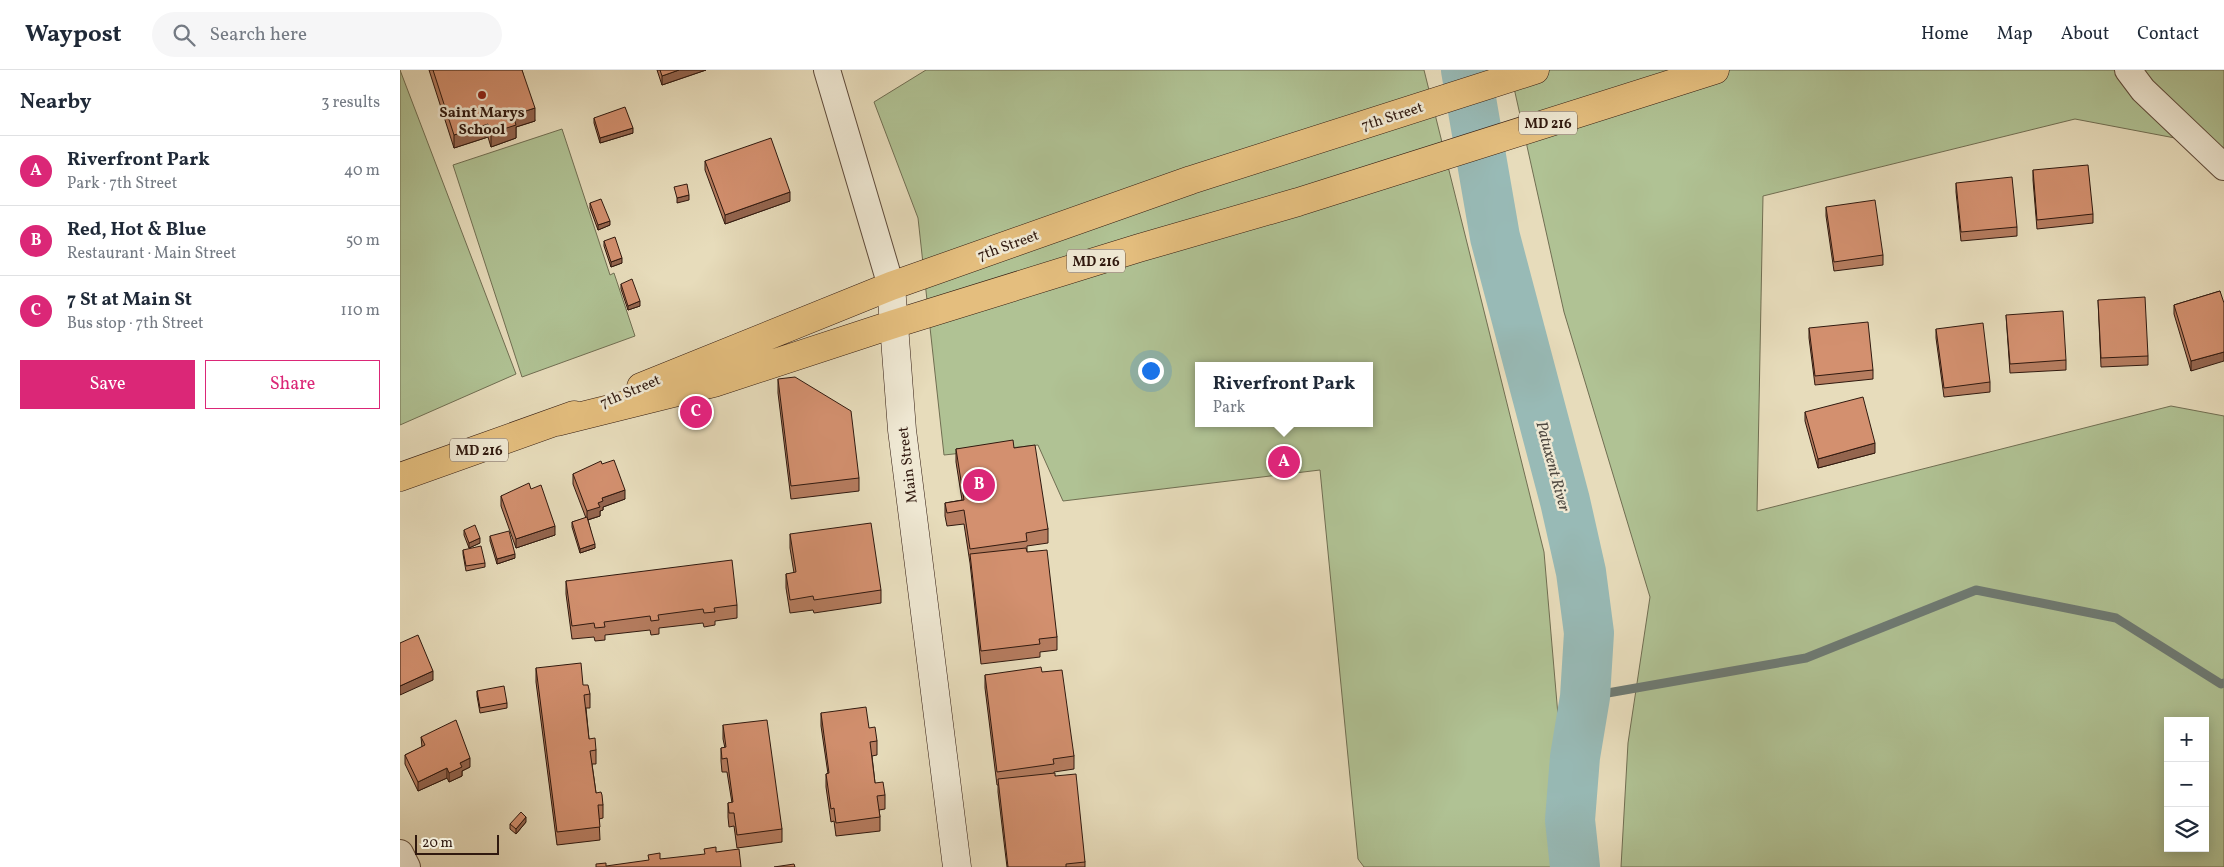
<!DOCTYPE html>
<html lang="en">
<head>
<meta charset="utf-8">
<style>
	body { margin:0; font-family:Vollkorn,serif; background:#f6f6f7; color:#1f2937 }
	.controls { position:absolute; right:15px; bottom:15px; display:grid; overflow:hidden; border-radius:0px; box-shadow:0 2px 12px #0003 }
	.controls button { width:45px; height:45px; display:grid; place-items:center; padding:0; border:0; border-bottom:1px solid #e0e1e3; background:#fff; color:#1f2937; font:25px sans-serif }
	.scale { position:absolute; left:15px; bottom:12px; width:84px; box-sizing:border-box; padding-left:5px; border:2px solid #30190f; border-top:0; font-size:14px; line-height:18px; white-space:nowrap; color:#30190f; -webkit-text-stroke:4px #efe8d3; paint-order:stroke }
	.you { position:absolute; left:750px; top:300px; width:18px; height:18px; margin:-12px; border:4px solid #fff; border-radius:50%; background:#1a73e8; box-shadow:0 0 0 8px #1a73e833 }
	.badge { display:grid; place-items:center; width:32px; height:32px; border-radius:50%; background:#db2777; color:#fff; font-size:16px; font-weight:700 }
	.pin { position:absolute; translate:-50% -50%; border:2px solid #fff; box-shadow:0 1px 5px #0006 }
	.popup { position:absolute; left:795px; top:292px; width:178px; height:65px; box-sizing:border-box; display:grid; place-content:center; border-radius:0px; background:#fff; filter:drop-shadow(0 1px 4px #0005); font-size:16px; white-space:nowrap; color:#747a83 }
	.popup b { font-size:19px; color:#1f2937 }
	.popup::after { content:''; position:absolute; left:50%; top:100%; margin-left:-10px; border:10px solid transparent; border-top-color:#fff }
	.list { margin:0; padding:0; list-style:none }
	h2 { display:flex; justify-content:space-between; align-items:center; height:65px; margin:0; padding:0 20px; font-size:21px }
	h2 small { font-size:16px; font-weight:400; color:#747a83 }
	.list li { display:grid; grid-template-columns:32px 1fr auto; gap:15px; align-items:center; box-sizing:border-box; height:70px; padding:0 20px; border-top:1px solid #e0e1e3 }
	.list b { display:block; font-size:19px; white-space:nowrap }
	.list p { margin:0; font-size:16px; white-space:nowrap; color:#747a83 }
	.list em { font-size:16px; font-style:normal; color:#747a83 }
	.actions { display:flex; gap:10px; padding:15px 20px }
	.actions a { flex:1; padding:11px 0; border:1px solid #db2777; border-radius:0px; text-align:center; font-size:18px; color:#db2777 }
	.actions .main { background:#db2777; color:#fff }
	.icon { flex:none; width:28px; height:28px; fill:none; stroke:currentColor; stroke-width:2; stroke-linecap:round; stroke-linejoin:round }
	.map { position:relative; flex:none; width:1824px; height:797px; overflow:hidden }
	header { display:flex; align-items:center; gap:30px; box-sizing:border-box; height:70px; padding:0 25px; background:#fff; border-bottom:1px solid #e0e1e3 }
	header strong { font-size:24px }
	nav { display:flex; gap:28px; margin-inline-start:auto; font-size:18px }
	.search { width:350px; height:45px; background:#f6f6f7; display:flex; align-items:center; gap:12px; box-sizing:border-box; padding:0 18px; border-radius:28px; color:#747a83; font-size:19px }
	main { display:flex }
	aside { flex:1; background:#fff }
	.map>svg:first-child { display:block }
	.green { fill:#b0c294; stroke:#706e52; fill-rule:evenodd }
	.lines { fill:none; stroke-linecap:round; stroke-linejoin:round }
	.stream { stroke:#6e7a73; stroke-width:9 }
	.river { stroke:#98bab6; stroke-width:50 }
	.street-casing { stroke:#5e4a3a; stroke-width:28 }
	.secondary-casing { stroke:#30190f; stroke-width:29 }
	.primary-casing { stroke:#30190f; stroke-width:29 }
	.street { stroke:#efe8d3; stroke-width:26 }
	.secondary { stroke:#efe8d3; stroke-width:28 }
	.primary { stroke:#e4be7e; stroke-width:28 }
	.wall { fill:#b57c5f; stroke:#30190f }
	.shaded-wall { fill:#94654e; stroke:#30190f }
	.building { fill:#d3906f; stroke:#30190f }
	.poi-dot { fill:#8f2418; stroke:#efe8d3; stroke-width:2 }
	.labels { text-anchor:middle; stroke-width:5; stroke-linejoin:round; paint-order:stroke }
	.shield { fill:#efe8d3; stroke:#69574a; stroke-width:1 }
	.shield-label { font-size:14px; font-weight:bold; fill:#30190f }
	.poi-label { font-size:15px; font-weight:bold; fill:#30190f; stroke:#efe8d3 }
	.street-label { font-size:15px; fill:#30190f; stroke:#efe8d3 }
	.water-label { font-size:16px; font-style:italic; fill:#4f4941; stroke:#efe8d3 }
</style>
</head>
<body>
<header>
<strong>Waypost</strong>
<div class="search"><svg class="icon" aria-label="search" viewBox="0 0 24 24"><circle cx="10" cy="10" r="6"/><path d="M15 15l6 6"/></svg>Search here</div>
<nav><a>Home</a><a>Map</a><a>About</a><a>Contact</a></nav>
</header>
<main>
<aside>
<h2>Nearby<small>3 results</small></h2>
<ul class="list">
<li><span class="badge">A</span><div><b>Riverfront Park</b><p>Park · 7th Street</p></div><em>40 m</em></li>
<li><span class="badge">B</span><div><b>Red, Hot &amp; Blue</b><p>Restaurant · Main Street</p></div><em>50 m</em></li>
<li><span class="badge">C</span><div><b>7 St at Main St</b><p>Bus stop · 7th Street</p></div><em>110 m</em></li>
</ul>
<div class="actions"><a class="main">Save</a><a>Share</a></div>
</aside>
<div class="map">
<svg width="1824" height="797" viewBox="0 0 1824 797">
	<rect width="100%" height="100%" fill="#e7dcbb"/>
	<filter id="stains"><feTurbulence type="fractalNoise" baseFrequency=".004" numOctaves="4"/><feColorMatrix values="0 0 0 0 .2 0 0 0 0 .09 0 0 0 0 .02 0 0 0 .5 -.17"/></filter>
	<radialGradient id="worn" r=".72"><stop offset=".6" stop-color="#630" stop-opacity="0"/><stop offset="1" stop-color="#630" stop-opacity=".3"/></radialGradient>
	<!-- green -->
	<path class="green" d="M0,0L116,304L0,355Z
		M526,0H1024L1144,482L1171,797H964L958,789L920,400L663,431L638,375L544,385L518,148L474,32ZM799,296H969V353H799Z
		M1110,0H1824V97L1796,72L1675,49L1363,126L1357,441L1771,336L1824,346V797H1221L1228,673L1250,527L1164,242ZM1768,651H1805V778H1768Z
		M162,59L210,205L214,203L235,266L122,307L53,95Z"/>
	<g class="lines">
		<!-- stream -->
		<path class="stream" d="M1185,627L1406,588L1576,520L1716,548L1821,614L1824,613"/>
		<!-- river -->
		<path class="river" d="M1066,0L1095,167L1165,431L1181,502L1189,563L1185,627L1175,687L1170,750L1175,797"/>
		<defs>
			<path id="street" d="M427,0L491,216
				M1728,0L1743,20L1824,97
				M0,783L7,797"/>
			<path id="secondary" d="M491,216L502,360L557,797"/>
			<path id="primary" d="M241,317L491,216L791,110L1135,0
				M157,352L314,313L494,254L739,178L898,132L1315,0
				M0,407L174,345"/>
		</defs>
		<!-- street casing -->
		<use href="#street" class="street-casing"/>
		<!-- secondary casing -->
		<use href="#secondary" class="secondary-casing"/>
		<!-- primary casing -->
		<use href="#primary" class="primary-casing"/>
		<!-- street -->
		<use href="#street" class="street"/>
		<!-- secondary -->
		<use href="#secondary" class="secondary"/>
		<!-- primary -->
		<use href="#primary" class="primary"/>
	</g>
	<!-- wall -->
	<path class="wall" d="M29,0H122L135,51L116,57V68L91,77L88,67L54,78Z
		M257,0H306L262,15Z
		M194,48L233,63L200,73L194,53Z
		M305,91L390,131L325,154L305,100Z
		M1633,100L1693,144V153L1637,159L1633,110Z
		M1556,113L1617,157V166L1561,171L1556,122Z
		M190,133L210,155L198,160L190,138Z
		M1426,137L1483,185V195L1434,201L1426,146Z
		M204,171L222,193L211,197L204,176Z
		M221,214L240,236L228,240L221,219Z
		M1820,221L1791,301L1774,244V235Z
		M1698,230L1748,286V295L1701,297Z
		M1606,245L1666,290V300L1610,303Z
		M1409,258L1473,300V309L1415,315L1409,268Z
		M1536,259L1590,312V322L1544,327L1536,268Z
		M378,309L459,408V421L391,429L378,323Z
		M1405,342L1475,383L1418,398L1405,351Z
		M614,378L648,459V473L627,476V482L657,567V580L640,582V587L581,594L570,493L564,454L547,456L545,446V433L562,430L556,392V379Z
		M202,394L225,429L203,437V440L200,441V446L188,450L195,478L180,483L172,457V452L186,448L173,414V404Z
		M131,419L155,465L116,478L101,436V426Z
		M64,460L80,473L69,478L64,465Z
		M390,464L481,520V533L414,543L413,540L390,543L386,518V504L394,503L390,478Z
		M90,466L115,488L97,494L90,471Z
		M63,480L85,493V497L66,501L63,484Z
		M166,511L337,535V548L315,551V555L304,557L303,553L259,558V564L251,565L250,560L205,565V570L195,571L194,567L172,569L166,524Z
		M136,598L183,615L190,624V638H186L189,669L196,680V694H192L196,723L203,735V748L199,749L200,770L157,775L136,612Z
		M642,602L674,686V699L654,702V703L685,792V797H607L598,722V715H597L585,618V605Z
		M77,621L107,633V638L80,643L77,626Z
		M421,643L469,658L477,671V685L472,686L475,713L485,725V739L479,740L480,747V761L436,766L434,751L431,752L426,717V704H428L421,656Z
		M323,655L382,759V772L337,778L334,756L329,757L328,747V733H332L327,702H322L321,691V678H325L323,669Z
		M21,667L70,697L62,701V706L49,712L47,708L18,721L5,694V685L22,677Z
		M126,752L116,764L110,759V754Z"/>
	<!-- shaded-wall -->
	<path class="shaded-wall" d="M279,0H306L262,15V6Z
		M135,38V51L116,57V68L91,77V63L113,45Z
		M88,54V67L54,78V65Z
		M233,58V63L200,73V68Z
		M390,122V131L325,154V145Z
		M289,125V130L277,133V128Z
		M210,151V155L198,160V155Z
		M222,188V193L211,197V192Z
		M240,231V236L228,240V236Z
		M1824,282V291L1791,301V291Z
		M1475,373V383L1418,398V389Z
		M225,420V429L203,437V440L200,441V446L187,450V441L198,433L202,428Z
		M155,456V465L116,478V469Z
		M80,468V473L69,478V473Z
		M195,474V478L180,483V479Z
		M115,484V488L97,494V489Z
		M33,601V610L0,625V616Z
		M70,688V697L62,701V706L49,712V703L60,693Z
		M47,698V708L18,721V712Z
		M126,747V752L116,764V759Z"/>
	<!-- building -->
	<path class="building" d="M33,0H122L135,38L113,45L116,55L91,63L88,54L54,65Z
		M260,0H279L262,6Z
		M225,37L233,58L200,68L194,48Z
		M371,68L390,122L325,145L305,91Z
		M1688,95L1693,144L1637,150L1633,100Z
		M1612,107L1617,157L1561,162L1556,113Z
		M287,114L289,125L277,128L274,117Z
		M201,129L210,151L198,155L190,133Z
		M1475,130L1483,185L1434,192L1426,137Z
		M215,167L222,188L211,192L204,171Z
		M232,209L240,231L228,236L221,214Z
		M1820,221L1824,233V282L1791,291L1774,235Z
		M1745,227L1748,286L1701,288L1698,230Z
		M1663,241L1666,290L1610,294L1606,245Z
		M1468,252L1473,300L1415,306L1409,258Z
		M1583,253L1590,312L1544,318L1536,259Z
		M395,307L451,341L459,408L391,416L378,309Z
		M1463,327L1475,373L1418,389L1405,342Z
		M613,370L614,378L635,375L648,459L626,463L627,471L570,479L564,440L547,443L545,433L564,430L556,379Z
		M214,390L225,420L202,428L203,431L198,433L200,437L187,441L173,404L201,391L202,394Z
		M129,413L131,419L141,415L155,456L116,469L101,426Z
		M187,447L195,474L180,479L172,452Z
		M471,453L481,520L414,530L413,526L390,530L386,504L396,502L390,464Z
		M75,455L80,468L69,473L64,460Z
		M109,461L115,484L97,489L90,466Z
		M81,476L85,493L66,496L63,480Z
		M626,478L627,482L647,480L657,567L639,569L640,574L581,581L570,484Z
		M332,490L337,535L314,538L315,542L304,543L303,539L258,545L259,550L251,551L250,546L204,552L205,557L195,558L194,553L172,556L166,511Z
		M18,565L33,601L0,616V573Z
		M181,593L183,615H188L190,624L184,625L189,669L195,668L196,680L190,681L196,723L201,722L202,725L203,735H198L200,757L157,762L136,598Z
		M641,597L642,602L662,600L674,686L653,689L654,694L597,702L585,605Z
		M104,616L107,633L80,638L77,621Z
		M466,637L469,658L475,657L477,671L470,672L475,713L483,712L485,725L477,726L480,747L436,753L434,738L431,739L426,704L429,703L421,643Z
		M56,650L70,688L60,693L62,697L49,703L47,698L18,712L5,685L25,675L21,667Z
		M367,650L382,759L337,765L334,743H329L328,733L333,732L327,688L322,689L321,678L326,677L323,655Z
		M655,703V706L676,704L685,792L666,794V797H608L598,709Z
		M121,742L126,747L116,759L110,754Z
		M316,777V782L339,779L341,797H196V794L206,793V796L249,790L248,785L260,783V789L305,784L304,779Z
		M394,794L395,797H374Z"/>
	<!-- markers -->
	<circle class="poi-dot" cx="82" cy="25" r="5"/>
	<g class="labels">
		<!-- shield labels -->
		<g class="shield">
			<rect x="1119" y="41.5" width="58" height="23" rx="4"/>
			<rect x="667" y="179.5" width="58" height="23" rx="4"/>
			<rect x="50" y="368.5" width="58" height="23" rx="4"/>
		</g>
		<g class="shield-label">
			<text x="1148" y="58">MD 216</text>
			<text x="696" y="196">MD 216</text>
			<text x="79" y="385">MD 216</text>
		</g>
		<!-- poi labels -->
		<g class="poi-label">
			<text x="82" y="47">Saint Marys<tspan x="82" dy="17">School</tspan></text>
		</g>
		<!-- street labels -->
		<g class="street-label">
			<text transform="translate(992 46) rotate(-18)" y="5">7th Street</text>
			<text transform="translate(608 175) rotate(-20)" y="5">7th Street</text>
			<text transform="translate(230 321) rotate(-23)" y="5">7th Street</text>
			<text transform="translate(507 395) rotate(-97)" y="5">Main Street</text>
		</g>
		<!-- water labels -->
		<g class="water-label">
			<text transform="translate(1154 396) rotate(75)" y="6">Patuxent River</text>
		</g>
	</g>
	<rect width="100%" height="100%" filter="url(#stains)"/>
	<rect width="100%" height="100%" fill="url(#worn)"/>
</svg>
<div class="controls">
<button>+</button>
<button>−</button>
<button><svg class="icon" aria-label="layers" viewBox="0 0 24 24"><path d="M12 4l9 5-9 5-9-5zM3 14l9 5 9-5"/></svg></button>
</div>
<div class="scale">20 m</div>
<div class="you"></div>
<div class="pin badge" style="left:884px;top:392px">A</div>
<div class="popup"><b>Riverfront Park</b>Park</div>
<div class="pin badge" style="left:579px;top:415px">B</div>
<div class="pin badge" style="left:296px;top:342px">C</div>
</div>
</main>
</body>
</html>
